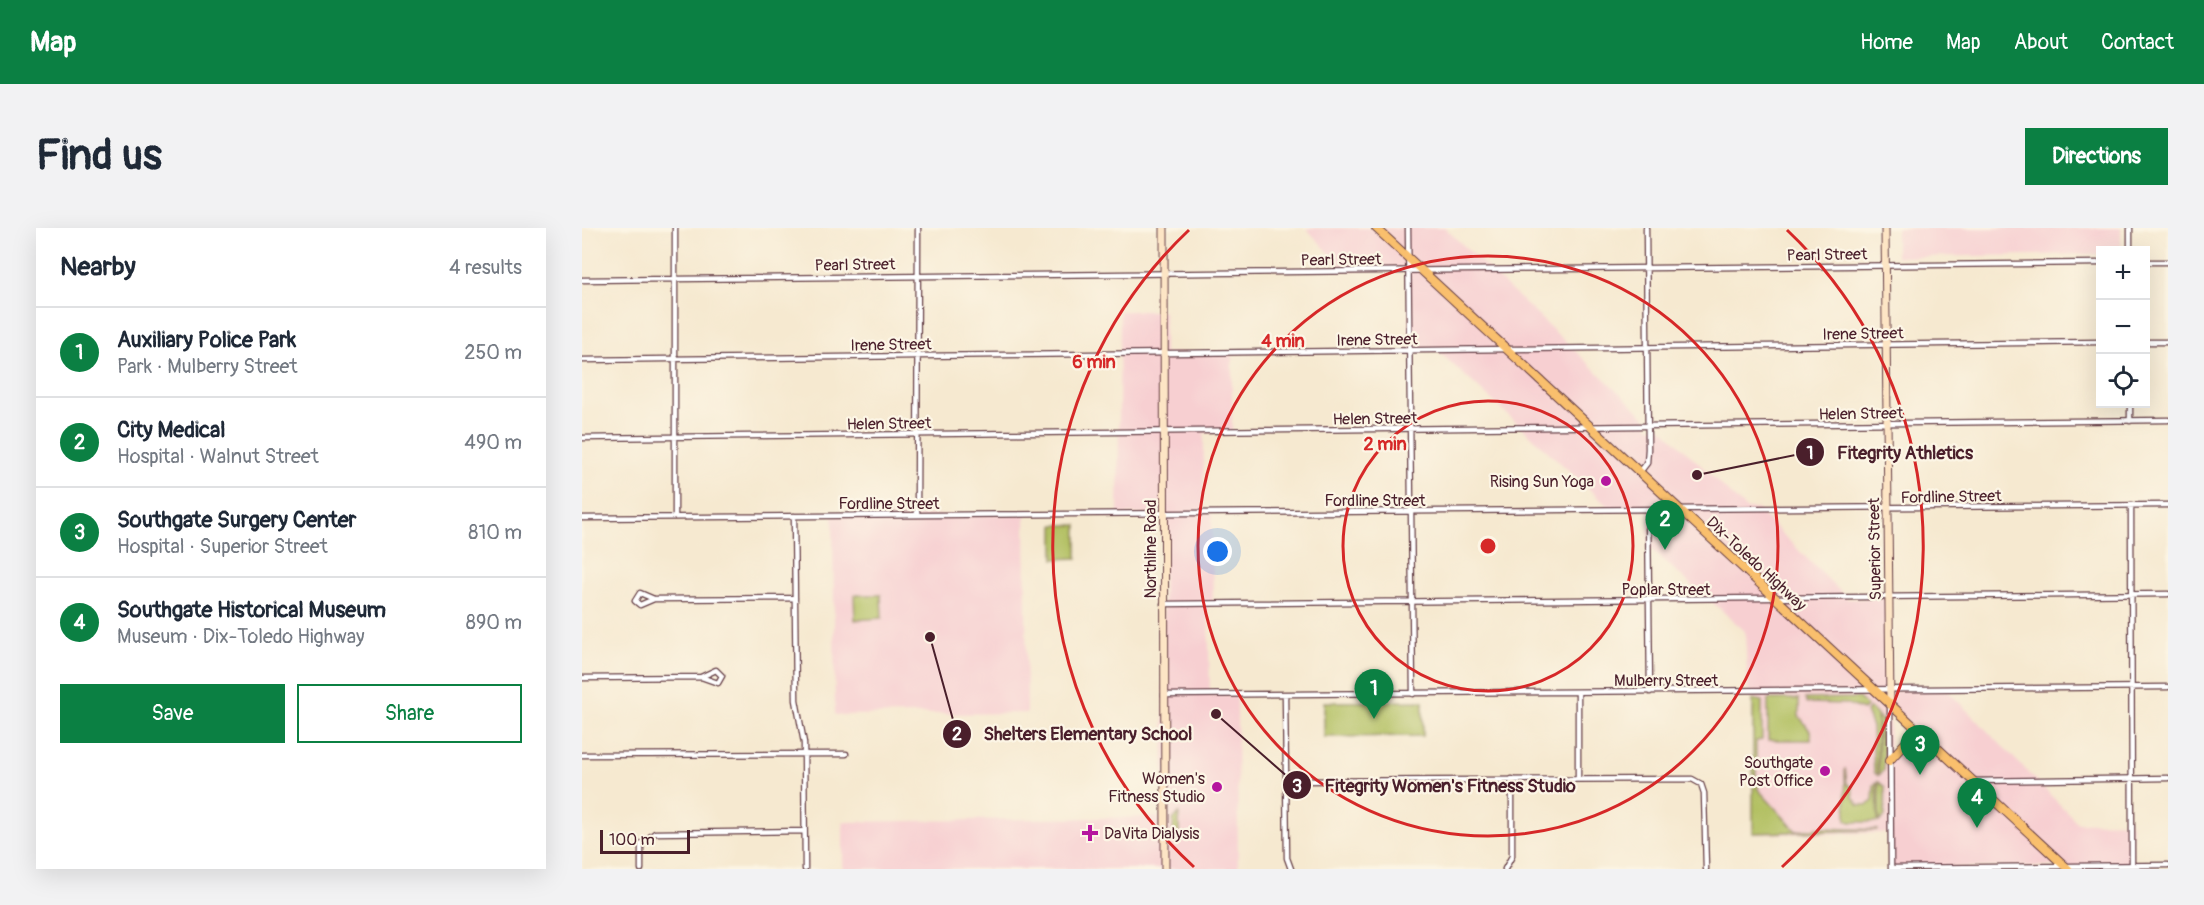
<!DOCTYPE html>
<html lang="en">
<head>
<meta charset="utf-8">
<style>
	body { margin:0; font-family:Pangolin,sans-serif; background:#f2f2f3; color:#1f2937 }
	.controls { position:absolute; right:18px; top:18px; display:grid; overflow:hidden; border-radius:0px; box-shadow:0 6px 24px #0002 }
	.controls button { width:54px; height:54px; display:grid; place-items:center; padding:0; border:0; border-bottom:2px solid #e0e1e3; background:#fff; color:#1f2937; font:30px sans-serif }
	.scale { position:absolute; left:18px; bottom:15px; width:90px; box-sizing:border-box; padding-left:6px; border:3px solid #4a1f2b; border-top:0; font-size:16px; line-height:21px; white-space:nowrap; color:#4a1f2b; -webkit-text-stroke:4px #fcf5e5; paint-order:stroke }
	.you { position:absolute; left:636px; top:324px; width:21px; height:21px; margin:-15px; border:4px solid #fff; border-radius:50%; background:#1a73e8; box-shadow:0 0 0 9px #1a73e833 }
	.badge { display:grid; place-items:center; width:39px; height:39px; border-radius:50%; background:#0b8043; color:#fff; font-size:20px; font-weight:700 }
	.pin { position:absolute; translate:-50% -50px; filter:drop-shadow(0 2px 3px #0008) }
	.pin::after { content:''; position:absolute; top:32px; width:21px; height:18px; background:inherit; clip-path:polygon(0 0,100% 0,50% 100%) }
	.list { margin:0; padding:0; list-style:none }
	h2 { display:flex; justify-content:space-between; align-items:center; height:78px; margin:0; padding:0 24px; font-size:26px }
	h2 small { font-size:20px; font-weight:400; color:#747a83 }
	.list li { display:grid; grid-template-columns:39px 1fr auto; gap:18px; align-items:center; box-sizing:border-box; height:90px; padding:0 24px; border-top:2px solid #e0e1e3 }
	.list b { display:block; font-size:22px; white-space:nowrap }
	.list p { margin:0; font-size:20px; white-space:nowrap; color:#747a83 }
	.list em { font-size:20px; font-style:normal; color:#747a83 }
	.actions { display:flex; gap:12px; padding:18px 24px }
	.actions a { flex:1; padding:14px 0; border:2px solid #0b8043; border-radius:0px; text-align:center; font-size:21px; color:#0b8043 }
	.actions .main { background:#0b8043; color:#fff }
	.icon { flex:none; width:33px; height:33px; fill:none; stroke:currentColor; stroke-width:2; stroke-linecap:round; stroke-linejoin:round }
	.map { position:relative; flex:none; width:1586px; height:641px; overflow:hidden; border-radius:0px }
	header { display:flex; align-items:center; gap:36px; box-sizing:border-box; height:84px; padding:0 30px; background:#0b8043; color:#fff }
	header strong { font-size:28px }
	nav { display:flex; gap:33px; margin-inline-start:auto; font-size:21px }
	.intro { display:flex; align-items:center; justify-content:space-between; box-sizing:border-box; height:144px; padding:0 36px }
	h1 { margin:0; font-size:42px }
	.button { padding:15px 27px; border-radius:0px; background:#0b8043; color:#fff; font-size:21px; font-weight:700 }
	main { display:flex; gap:36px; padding:0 36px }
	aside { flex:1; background:#fff; border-radius:0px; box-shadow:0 6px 24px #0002 }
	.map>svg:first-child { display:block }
	.built { fill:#f7cfd1; fill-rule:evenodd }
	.green { fill:#b2c062; stroke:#7e7046; stroke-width:1.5 }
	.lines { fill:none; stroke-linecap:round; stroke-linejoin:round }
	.street-casing { stroke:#643d44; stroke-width:7 }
	.secondary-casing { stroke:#643d44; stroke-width:9 }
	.primary-casing { stroke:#643d44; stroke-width:10 }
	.street { stroke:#fff; stroke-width:4.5 }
	.secondary { stroke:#fde5c5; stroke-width:7 }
	.primary { stroke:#f9bf6d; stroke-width:8 }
	.ring { fill:none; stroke:#d62828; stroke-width:3 }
	.poi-dot { fill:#b5179e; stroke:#fcf5e5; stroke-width:2 }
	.labels { text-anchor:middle; stroke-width:4.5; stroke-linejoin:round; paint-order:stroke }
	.street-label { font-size:16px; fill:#4a1f2b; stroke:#fcf5e5 }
	.poi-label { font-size:16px; fill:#4a1f2b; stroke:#fcf5e5; text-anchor:end }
	.centre { fill:#d62828; stroke:#fcf5e5; stroke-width:3 }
	.ring-label { font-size:18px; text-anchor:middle; font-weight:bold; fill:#d62828; stroke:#fcf5e5; stroke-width:4.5; stroke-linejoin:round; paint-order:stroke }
	.leader { fill:none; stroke:#4a1f2b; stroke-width:2 }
	.callout-dot { fill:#4a1f2b; stroke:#fcf5e5; stroke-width:2 }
	.mark-label { font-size:18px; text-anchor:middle; font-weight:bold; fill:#fff }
	.callout-label { font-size:18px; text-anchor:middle; font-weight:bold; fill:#4a1f2b; stroke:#fcf5e5; stroke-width:4.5; stroke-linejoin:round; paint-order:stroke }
</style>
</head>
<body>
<header>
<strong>Map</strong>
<nav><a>Home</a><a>Map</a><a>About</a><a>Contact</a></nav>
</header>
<div class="intro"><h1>Find us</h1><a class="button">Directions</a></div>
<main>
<aside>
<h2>Nearby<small>4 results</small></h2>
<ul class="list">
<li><span class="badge">1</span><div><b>Auxiliary Police Park</b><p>Park · Mulberry Street</p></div><em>250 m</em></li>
<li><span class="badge">2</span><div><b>City Medical</b><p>Hospital · Walnut Street</p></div><em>490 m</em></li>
<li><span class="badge">3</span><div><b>Southgate Surgery Center</b><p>Hospital · Superior Street</p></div><em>810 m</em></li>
<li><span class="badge">4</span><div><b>Southgate Historical Museum</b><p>Museum · Dix-Toledo Highway</p></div><em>890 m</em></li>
</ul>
<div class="actions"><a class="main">Save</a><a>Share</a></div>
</aside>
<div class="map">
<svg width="1586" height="641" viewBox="0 0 1586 641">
	<rect width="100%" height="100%" fill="#fcf5e5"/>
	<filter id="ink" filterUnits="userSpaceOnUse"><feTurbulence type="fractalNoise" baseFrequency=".0167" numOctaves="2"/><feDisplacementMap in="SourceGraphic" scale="12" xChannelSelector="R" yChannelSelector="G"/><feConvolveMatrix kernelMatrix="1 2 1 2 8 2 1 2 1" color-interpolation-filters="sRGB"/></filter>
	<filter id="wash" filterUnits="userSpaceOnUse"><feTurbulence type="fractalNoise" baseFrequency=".008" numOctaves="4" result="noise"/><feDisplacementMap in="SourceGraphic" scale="24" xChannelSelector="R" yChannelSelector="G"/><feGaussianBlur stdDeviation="1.35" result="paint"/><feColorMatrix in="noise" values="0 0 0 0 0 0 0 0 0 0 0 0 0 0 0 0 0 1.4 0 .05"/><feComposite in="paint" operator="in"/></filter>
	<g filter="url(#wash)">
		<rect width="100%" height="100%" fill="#f6e9d0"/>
		<!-- built -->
		<path class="built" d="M724,0H863L1065,191L1066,199L1080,200L1164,281H1175L1266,371L1306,370L1308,462H1365L1496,595L1550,594V637H1570L1574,641H1486L1483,638L1309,640L1308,605L1171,606V464H1166L1163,403L1129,373H1120L1115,362L1066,318V282L1031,283L856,123H827V42L764,43ZM1308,477L1335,502L1307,532Z
			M1314,0H1539V22H1518V26L1314,29Z
			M538,83H582V125L650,124V204L622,205L621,285H630L631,376L626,377L628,467H655L656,641H261V594L582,589L581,286H536Z
			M443,286L445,485L253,487L251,288Z"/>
		<!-- green -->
		<path class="green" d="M495,297V330L472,331V297Z
			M272,367H299L300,390L273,392Z
			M1277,470L1285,478L1281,482L1266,476L1225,475L1223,471Z
			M1171,471L1180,473V512L1174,513V555H1179L1175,560L1214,603L1238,600L1296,602L1171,605Z
			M1186,471H1217V488L1229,504V512H1186Z
			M841,473V508L742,509V474Z
			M1288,480L1295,487V547L1292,544L1290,499L1284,484Z
			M1296,488L1301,493L1302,542L1297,547Z
			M1263,540L1265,556L1270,559L1271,569L1277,577H1285L1291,573L1292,557L1295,554L1296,594H1268L1264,592Z
			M1297,554L1303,559V588L1297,594Z
			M597,585V614L591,612V592Z"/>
	</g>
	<g filter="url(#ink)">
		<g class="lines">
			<defs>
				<path id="street" d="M826,0L831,466
					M1548,0V22
					M1564,34H1586
					M0,52L1518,35
					M1564,114H1586
					M0,132L1518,114
					M1548,176V193
					M0,210L1586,192
					M1058,244L1065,235L1066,221L1064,0
					M1549,277L1550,637
					M1066,282L1068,464
					M335,287L336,0
					M212,288L214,472L222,515L223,641
					M93,289V0
					M0,290L1586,277
					M72,371L58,377L53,373L58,365L72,371L213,370
					M581,376L1586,366
					M0,450L119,449L136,455L140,448L134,442L119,449
					M996,465V550
					M582,467L1586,459
					M703,467L705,630L709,641
					M1308,476L1309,641
					M0,527L264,526
					M704,553L1110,551L1119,556L1122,565L1124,641
					M1390,553L1586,550
					M1309,640L1586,637
					M59,641V616L73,605L222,603
					M923,641L930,628V551"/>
				<path id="secondary" d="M582,0L583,641
					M1303,0L1308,476"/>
				<path id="primary" d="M794,0L1486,641
					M1307,533L1335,502"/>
			</defs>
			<!-- street casing -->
			<use href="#street" class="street-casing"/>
			<!-- secondary casing -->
			<use href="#secondary" class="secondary-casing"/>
			<!-- primary casing -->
			<use href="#primary" class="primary-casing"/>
			<!-- street -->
			<use href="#street" class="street"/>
			<!-- secondary -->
			<use href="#secondary" class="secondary"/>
			<!-- primary -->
			<use href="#primary" class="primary"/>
		</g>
	</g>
	<!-- distance rings -->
	<g class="ring">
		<circle cx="906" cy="318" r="145"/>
		<circle cx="906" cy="318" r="290"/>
		<path d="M612 639A435 435 0 0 1 607 2M1205 2A435 435 0 0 1 1200 639"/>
	</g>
	<!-- markers -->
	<g class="poi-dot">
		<circle cx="1024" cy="253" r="6"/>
		<circle cx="1243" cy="543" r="6"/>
		<circle cx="635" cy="559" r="6"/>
		<path d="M505 596h6v6h6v6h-6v6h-6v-6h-6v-6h6z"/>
	</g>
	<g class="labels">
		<!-- street labels -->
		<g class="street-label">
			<text transform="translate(1245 26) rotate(-1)" y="6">Pearl Street</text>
			<text transform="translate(759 31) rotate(-1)" y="6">Pearl Street</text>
			<text transform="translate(273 36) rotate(-1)" y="6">Pearl Street</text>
			<text transform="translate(1281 105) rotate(-1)" y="6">Irene Street</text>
			<text transform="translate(795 111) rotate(-1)" y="6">Irene Street</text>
			<text transform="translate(309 116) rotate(-1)" y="6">Irene Street</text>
			<text transform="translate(1279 185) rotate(-1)" y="6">Helen Street</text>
			<text transform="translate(793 190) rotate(-1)" y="6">Helen Street</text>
			<text transform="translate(307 195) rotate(-1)" y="6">Helen Street</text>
			<text transform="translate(1369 268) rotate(-1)" y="6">Fordline Street</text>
			<text x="793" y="278">Fordline Street</text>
			<text x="307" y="281">Fordline Street</text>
			<text transform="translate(568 321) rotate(-90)" y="6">Northline Road</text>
			<text transform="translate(1292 321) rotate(-91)" y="6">Superior Street</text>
			<text transform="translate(1175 335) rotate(43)" y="6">Dix-Toledo Highway</text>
			<text x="1084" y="367">Poplar Street</text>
			<text x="1084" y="458">Mulberry Street</text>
		</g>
		<!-- poi labels -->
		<g class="poi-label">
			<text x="1012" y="259">Rising Sun Yoga</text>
			<text x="1231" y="540">Southgate<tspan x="1231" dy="18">Post Office</tspan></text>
			<text x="623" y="556">Women's<tspan x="623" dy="18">Fitness Studio</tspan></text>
			<text x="522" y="611" text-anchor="start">DaVita Dialysis</text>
		</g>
	</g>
	<circle cx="906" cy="318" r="9" class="centre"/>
	<g class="ring-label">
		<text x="701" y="119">4 min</text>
		<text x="512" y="140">6 min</text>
		<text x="803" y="222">2 min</text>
	</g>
	<!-- callouts -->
	<path class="leader" d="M1115 247L1228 224M348 409L375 506M634 486L715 557"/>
	<g class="callout-dot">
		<circle cx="1115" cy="247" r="6"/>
		<circle cx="348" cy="409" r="6"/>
		<circle cx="634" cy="486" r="6"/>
		<circle cx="1228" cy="224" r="15"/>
		<circle cx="375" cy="506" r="15"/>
		<circle cx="715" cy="557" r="15"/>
	</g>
	<g class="mark-label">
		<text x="1228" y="231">1</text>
		<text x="375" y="512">2</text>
		<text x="715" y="564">3</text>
	</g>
	<g class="callout-label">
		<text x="1323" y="231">Fitegrity Athletics</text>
		<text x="506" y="512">Shelters Elementary School</text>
		<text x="868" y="564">Fitegrity Women's Fitness Studio</text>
	</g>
</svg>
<div class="controls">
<button>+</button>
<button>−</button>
<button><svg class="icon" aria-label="locate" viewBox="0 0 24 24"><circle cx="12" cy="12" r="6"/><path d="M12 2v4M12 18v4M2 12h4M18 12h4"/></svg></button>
</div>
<div class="scale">100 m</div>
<div class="you"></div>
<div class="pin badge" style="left:792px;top:491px">1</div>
<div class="pin badge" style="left:1083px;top:322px">2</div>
<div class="pin badge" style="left:1338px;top:547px">3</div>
<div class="pin badge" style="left:1395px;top:600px">4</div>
</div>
</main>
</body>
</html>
